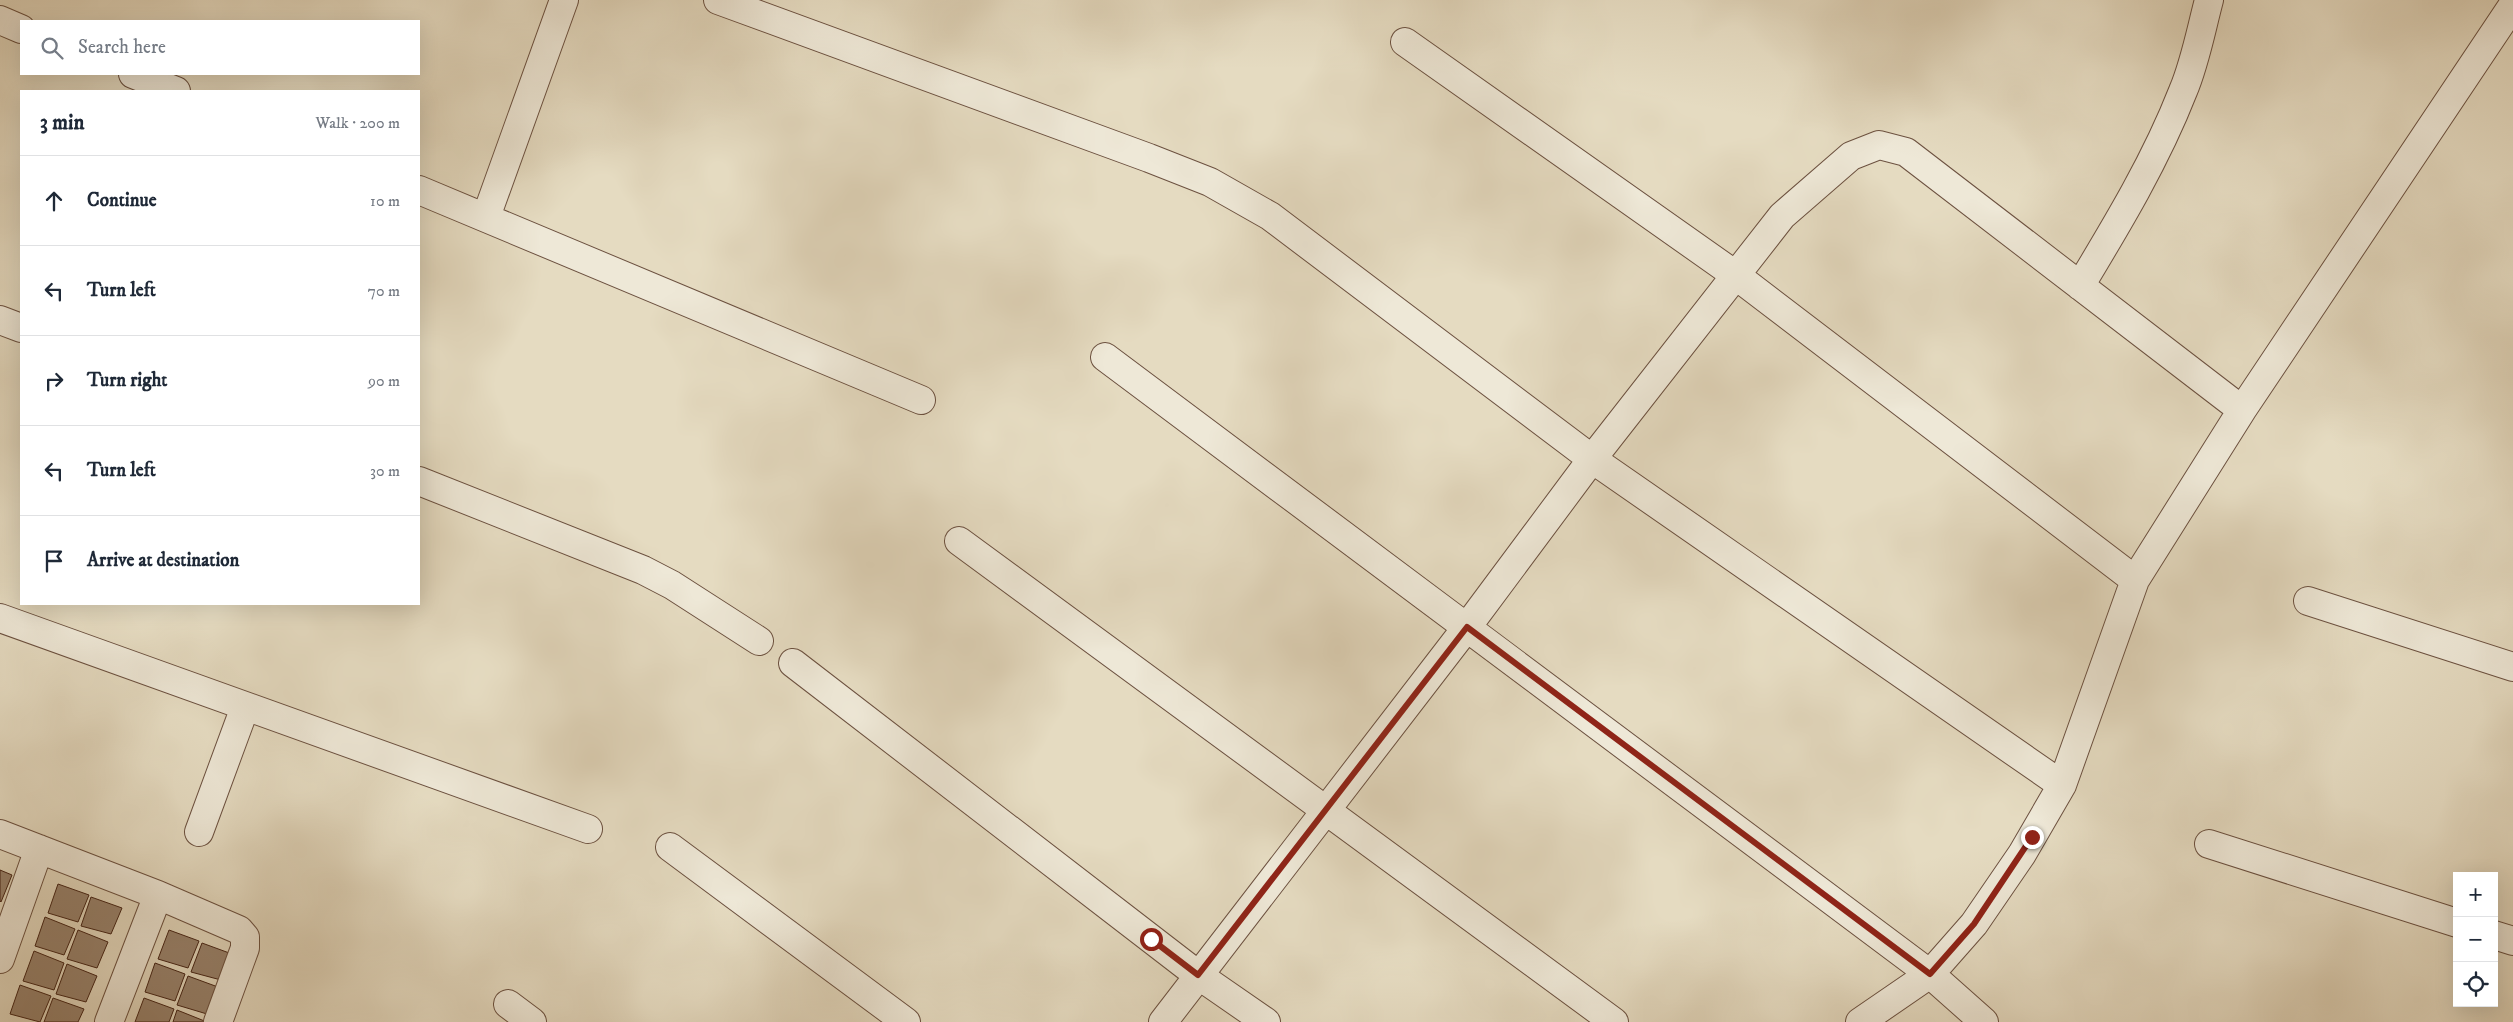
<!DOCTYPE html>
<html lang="en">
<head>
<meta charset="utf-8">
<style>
	body { margin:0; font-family:"IM FELL DW Pica",serif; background:#f2f2f3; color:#1f2937 }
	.controls { position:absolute; right:15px; bottom:15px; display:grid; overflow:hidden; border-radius:0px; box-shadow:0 5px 20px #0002 }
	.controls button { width:45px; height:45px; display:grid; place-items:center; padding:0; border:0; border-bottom:1px solid #e0e1e3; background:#fff; color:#1f2937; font:25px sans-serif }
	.stop { position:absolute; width:15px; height:15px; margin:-11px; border:4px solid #8f2418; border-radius:50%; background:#fff }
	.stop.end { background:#8f2418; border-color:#fff; box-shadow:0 1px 5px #0008 }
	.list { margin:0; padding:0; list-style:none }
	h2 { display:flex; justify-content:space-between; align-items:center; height:65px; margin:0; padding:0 20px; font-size:21px }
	h2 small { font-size:16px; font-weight:400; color:#747a83 }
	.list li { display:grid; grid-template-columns:32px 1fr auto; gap:15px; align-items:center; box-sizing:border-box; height:90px; padding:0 20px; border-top:1px solid #e0e1e3 }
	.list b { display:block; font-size:19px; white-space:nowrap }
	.list em { font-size:16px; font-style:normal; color:#747a83 }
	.icon { flex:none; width:28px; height:28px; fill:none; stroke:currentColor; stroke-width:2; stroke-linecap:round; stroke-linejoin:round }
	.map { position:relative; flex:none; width:2513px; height:1022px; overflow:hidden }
	.search { position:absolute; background:#fff; box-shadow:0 5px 20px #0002; left:20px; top:20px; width:400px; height:55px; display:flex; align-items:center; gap:12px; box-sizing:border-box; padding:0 18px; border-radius:0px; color:#747a83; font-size:19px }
	.panel { position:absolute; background:#fff; box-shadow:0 5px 20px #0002; left:20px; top:90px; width:400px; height:515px; border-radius:0px }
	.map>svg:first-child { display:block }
	.building { fill:#98836e; stroke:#442315 }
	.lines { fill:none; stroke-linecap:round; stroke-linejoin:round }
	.minor-casing { stroke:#6c5140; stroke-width:30 }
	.minor { stroke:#eee8d7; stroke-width:28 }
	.route { stroke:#8f2418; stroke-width:6 }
</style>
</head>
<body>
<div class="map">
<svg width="2513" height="1022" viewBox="0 0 2513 1022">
	<rect width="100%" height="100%" fill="#e5dbc1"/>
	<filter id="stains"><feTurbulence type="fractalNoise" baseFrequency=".004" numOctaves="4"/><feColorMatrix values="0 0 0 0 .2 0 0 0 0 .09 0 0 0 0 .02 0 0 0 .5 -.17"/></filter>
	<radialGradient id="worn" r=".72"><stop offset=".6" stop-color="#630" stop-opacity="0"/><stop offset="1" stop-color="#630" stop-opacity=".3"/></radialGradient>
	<!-- building -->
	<path class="building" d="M0,870L12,875L1,902L0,901Z
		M58,884L89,895L78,922L48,913Z
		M91,897L122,908L111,934L81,926Z
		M45,917L75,929L64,955L35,946Z
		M78,930L108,942L97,968L67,959Z
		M169,930L199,941L188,968L158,959Z
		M202,943L232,954L221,980L191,972Z
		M34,951L64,963L54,990L23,981Z
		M155,963L185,974L175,1001L145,992Z
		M67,964L97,976L86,1002L56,994Z
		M188,976L218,987L207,1014L177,1005Z
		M20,985L51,996L40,1022L10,1014Z
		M53,998L84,1009L78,1022H44Z
		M144,998L174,1009L169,1022H135Z
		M177,1010L207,1022H173Z"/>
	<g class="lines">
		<defs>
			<path id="minor" d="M718,0L1149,158L1210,182L1270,216L1592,459L2062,785
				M0,20L21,29
				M1405,42L1734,274L2135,580
				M133,74L176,91
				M419,190L921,400
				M486,217L564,0
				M2080,286C2118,223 2156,160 2183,91C2195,63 2201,30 2209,0
				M0,320L21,328
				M1105,357L1930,974L1984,1022
				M419,481L643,570L672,585L759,641
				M959,541L1614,1022
				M2308,601L2513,667
				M0,618L588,829
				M793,663L1198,975L1266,1022
				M199,832L245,707
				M0,834L158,895L239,930L245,937V948L218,1022
				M2209,844L2457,923
				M670,847L906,1022
				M2494,935L2513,941
				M0,959L39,849
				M508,1004L532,1022
				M109,1022L158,895
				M1163,1022L1467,627L1592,459L1782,216L1851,156L1879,145L1906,152L2242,410
				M1860,1022L1930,974L1974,924L2022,854L2062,785L2135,580L2242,410L2513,5"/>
		</defs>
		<!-- minor casing -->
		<use href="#minor" class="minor-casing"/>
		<!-- minor -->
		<use href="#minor" class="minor"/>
	</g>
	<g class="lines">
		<!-- route -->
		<path class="route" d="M1151,939L1198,975L1467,627L1930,974L1974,924L2032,837"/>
	</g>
	<rect width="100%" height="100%" filter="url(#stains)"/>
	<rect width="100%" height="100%" fill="url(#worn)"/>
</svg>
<div class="controls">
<button>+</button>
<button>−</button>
<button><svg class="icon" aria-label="locate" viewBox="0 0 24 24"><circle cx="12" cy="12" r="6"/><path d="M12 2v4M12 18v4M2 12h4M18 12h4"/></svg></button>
</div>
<div class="stop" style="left:1151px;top:939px"></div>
<div class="stop end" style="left:2032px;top:837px"></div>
<div class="search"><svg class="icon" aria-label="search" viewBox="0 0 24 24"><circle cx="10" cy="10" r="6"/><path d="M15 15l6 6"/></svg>Search here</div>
<section class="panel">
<h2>3 min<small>Walk · 200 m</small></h2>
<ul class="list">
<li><svg class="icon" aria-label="ahead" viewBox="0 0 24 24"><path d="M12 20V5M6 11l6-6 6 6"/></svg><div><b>Continue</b></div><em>10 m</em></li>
<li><svg class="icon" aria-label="left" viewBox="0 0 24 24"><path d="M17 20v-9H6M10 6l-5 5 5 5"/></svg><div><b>Turn left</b></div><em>70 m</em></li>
<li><svg class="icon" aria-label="right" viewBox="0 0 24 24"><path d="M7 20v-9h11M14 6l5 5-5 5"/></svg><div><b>Turn right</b></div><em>90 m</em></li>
<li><svg class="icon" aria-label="left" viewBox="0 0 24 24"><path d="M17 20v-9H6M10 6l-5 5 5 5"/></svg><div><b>Turn left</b></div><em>30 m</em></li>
<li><svg class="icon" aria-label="arrive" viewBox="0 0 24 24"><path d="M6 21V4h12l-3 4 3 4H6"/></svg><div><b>Arrive at destination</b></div></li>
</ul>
</section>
</div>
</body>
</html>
